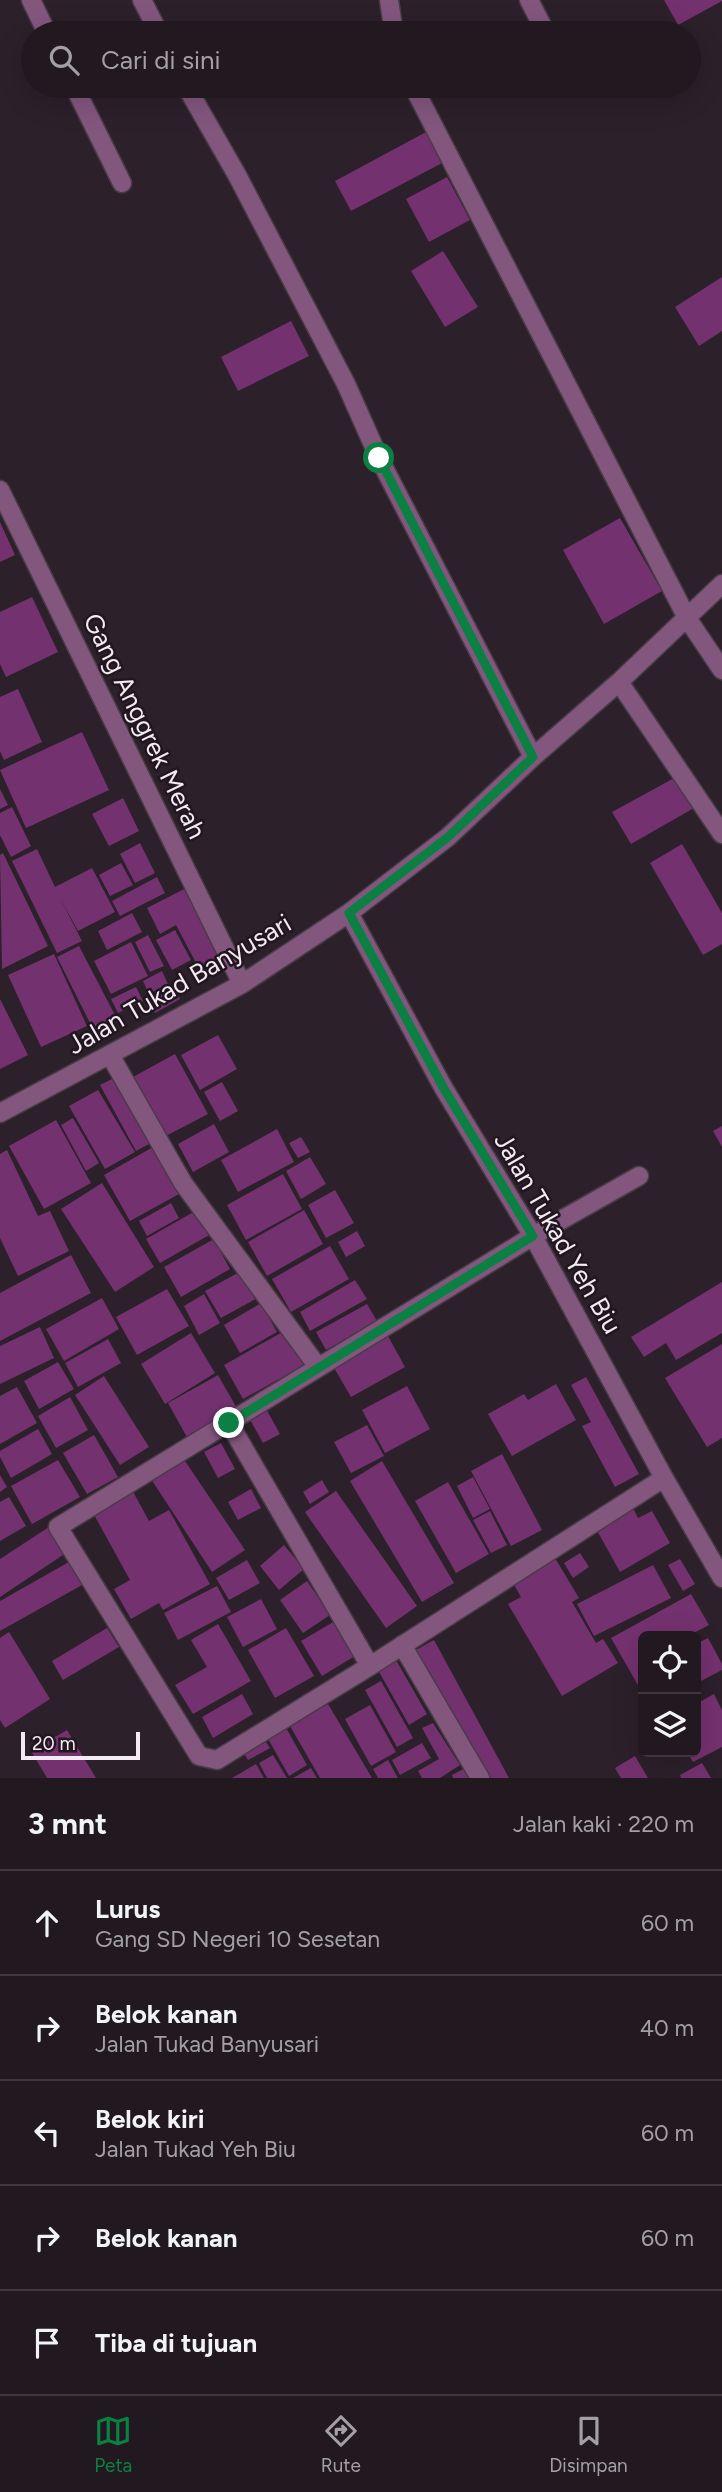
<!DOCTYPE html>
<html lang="id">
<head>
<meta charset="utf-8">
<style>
	body { margin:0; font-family:Figtree,sans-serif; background:#2d252d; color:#f1f3f6 }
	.controls { position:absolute; right:21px; bottom:21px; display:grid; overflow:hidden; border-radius:10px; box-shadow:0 7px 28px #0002 }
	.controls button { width:63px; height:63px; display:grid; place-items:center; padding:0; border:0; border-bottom:2px solid #3e373e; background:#211820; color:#f1f3f6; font:35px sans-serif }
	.scale { position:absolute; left:21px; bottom:18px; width:119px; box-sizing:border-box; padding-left:7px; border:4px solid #f3ebf2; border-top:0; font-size:19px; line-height:24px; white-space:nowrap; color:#f3ebf2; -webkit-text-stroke:5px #221620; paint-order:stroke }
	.stop { position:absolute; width:21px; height:21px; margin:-16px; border:5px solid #0b8043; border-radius:50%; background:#fff }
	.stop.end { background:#0b8043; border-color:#fff; box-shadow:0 2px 7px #0008 }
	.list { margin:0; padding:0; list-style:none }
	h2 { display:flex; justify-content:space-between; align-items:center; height:91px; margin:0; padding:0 28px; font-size:30px }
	h2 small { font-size:23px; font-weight:400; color:#a2a0a5 }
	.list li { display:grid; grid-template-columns:46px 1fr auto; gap:21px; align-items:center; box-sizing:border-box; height:105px; padding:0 28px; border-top:2px solid #3e373e }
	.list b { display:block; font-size:26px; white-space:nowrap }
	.list p { margin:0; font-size:23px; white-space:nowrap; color:#a2a0a5 }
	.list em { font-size:23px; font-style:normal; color:#a2a0a5 }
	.icon { flex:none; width:38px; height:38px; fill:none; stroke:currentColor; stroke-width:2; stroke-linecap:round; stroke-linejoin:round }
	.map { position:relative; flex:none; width:722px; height:1778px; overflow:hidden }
	.search { position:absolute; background:#211820; box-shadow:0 7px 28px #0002; left:21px; right:21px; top:21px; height:77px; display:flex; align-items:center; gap:18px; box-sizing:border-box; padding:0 24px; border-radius:38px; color:#a2a0a5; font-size:26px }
	.sheet { height:616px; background:#211820 }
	nav { display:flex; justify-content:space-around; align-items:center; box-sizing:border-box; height:98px; border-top:2px solid #3e373e; background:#211820; font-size:19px; color:#a2a0a5 }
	nav a { display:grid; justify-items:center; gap:4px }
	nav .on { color:#0b8043 }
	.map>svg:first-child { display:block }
	.building { fill:#74316f }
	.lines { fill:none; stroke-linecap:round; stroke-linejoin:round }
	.street-casing { stroke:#483c46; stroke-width:21 }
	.street { stroke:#83567e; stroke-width:18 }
	.route { stroke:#0b8043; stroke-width:9 }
	.labels { text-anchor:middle; stroke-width:5; stroke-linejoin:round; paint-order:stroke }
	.street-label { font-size:26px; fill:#f3ebf2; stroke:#221620 }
</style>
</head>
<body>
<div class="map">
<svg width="722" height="1778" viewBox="0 0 722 1778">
	<rect width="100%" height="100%" fill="#2c202a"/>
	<!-- building -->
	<path class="building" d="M664,0H722V1L678,25Z
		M428,131L444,162L351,211L335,181Z
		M447,177L470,220L429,242L406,199Z
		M443,251L478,307L445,327L411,271Z
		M722,277V331L699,346L675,307Z
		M291,321L309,356L238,391L221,357Z
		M620,518L662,591L604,624L563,550Z
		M0,522L15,555L0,562Z
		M32,597L58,652L6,677L0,664V612Z
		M18,689L42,742L4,760L0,751V697Z
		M82,732L109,790L26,828L0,770Z
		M676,777L694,808L631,844L612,812Z
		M0,789L8,805L0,809Z
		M123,798L139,831L109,846L92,814Z
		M12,807L31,846L11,857L0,835V813Z
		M140,843L155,873L135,883L120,854Z
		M682,844L722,913V944L703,955L650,863Z
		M37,849L55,887L92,868L115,912L78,931L60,898L82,941L57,953L12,861Z
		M3,853L48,946L2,969L0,855Z
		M121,863L133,885L110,896L99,875Z
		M157,877L165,893L120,916L112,901Z
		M190,886L230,964L204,978L176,925L160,934L147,908Z
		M132,913L142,932L107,950L98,931Z
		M175,930L191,960L172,970L156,940Z
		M148,935L164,966L150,972L135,942Z
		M131,942L148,976L111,994L94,961Z
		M79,946L116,1017L93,1029L57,957Z
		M54,954L87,1026L41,1047L8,975Z
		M162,971L168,984L149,994L143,981Z
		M173,984L180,999L155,1013L147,997Z
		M136,987L143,1001L118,1013L111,999Z
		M0,999L28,1055L0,1069Z
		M218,1035L237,1069L200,1090L181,1055Z
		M175,1054L208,1114L166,1136L133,1077Z
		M114,1078L151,1143L136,1151L100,1085Z
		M222,1082L238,1111L220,1121L204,1092Z
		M98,1090L135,1152L105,1169L69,1106Z
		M73,1118L99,1163L86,1171L61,1125Z
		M56,1120L91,1183L44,1209L9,1146Z
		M214,1124L229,1152L193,1172L178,1144Z
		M722,1126V1147L713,1131Z
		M277,1129L294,1162L238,1192L221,1160Z
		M301,1137L310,1152L298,1158L289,1143Z
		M153,1147L179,1194L130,1221L104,1175Z
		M7,1150L38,1216L50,1211L69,1251L18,1276L0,1238V1154Z
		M310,1157L326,1184L301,1199L286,1171Z
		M283,1174L302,1209L246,1240L227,1205Z
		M102,1183L154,1267L115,1292L61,1209Z
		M335,1190L354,1223L326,1238L308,1205Z
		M171,1203L179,1218L147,1236L139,1221Z
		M197,1210L211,1234L160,1263L146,1239Z
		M304,1210L323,1244L267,1276L248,1242Z
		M357,1231L365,1246L346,1257L338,1242Z
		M214,1239L230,1269L181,1297L164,1267Z
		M330,1246L349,1279L291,1312L272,1279Z
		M71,1255L91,1293L0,1341V1293Z
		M245,1269L261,1296L221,1318L205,1291Z
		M355,1280L367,1299L310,1331L300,1312Z
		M722,1282V1333L676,1360L666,1343L644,1357L631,1337Z
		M167,1289L189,1326L137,1355L116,1317Z
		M204,1294L220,1323L199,1335L184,1306Z
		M102,1298L119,1329L64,1361L46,1329Z
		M261,1303L277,1332L240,1353L224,1325Z
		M367,1304L377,1321L326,1350L316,1332Z
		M40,1327L54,1358L0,1384V1346Z
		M286,1330L306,1364L243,1399L224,1365Z
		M191,1333L215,1373L165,1404L141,1364Z
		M388,1336L405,1367L351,1397L333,1366Z
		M108,1339L121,1363L78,1387L65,1363Z
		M722,1344V1438L707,1447L665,1378Z
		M58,1362L74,1389L39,1409L24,1381Z
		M218,1375L238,1410L188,1439L168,1403Z
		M104,1376L149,1447L120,1465L75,1395Z
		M586,1377L639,1474L615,1487L582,1426L591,1422L571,1385Z
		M556,1384L576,1420L512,1456L488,1414L524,1394L528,1400Z
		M407,1386L430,1429L385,1453L362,1410Z
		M17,1387L37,1423L0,1444V1396Z
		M70,1397L88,1430L56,1448L38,1416Z
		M265,1407L280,1434L263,1443L248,1416Z
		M367,1425L384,1456L351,1473L334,1442Z
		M38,1429L52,1454L11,1478L0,1457V1451Z
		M94,1435L118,1477L87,1494L63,1453Z
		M221,1443L235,1469L218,1478L204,1452Z
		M502,1454L542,1530L511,1546L471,1471Z
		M183,1458L245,1550L212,1572L151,1479Z
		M58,1460L80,1497L32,1524L11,1486Z
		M382,1461L454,1583L422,1602L350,1481Z
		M0,1475L7,1487L0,1492Z
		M473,1477L490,1509L473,1518L457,1486Z
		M322,1480L329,1492L310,1504L303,1492Z
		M448,1482L489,1554L456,1573L415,1501Z
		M131,1488L149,1521L169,1510L210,1584L163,1610L159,1603L131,1619L114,1589L130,1580L92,1511Z
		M251,1489L261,1508L238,1520L228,1502Z
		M336,1491L417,1606L386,1628L305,1512Z
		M9,1497L26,1526L0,1541V1502Z
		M632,1506L638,1518L652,1511L670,1543L620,1572L595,1527Z
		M490,1511L507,1545L491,1553L473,1520Z
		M49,1527L66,1553L0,1597V1559Z
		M284,1545L304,1569L279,1590L260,1566Z
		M580,1553L589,1567L573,1578L564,1563Z
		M555,1558L579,1598L572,1602L596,1643L603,1639L618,1663L562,1696L508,1604L521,1597L513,1583Z
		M680,1559L695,1584L683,1591L668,1565Z
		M247,1560L260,1583L229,1600L216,1578Z
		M69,1562L82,1585L0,1631V1601Z
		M653,1565L671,1598L594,1636L577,1604Z
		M307,1581L330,1615L303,1633L280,1600Z
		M217,1586L231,1612L178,1640L164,1613Z
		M691,1594L709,1625L688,1636H643V1694L611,1638Z
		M261,1599L277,1629L243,1647L227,1617Z
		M335,1621L355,1656L322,1676L301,1641Z
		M218,1624L251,1681L193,1714L175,1685L207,1667L191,1640Z
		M107,1628L119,1647L63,1680L52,1661Z
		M286,1628L314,1676L275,1698L248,1650Z
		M9,1632L50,1699L5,1728L0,1720V1638Z
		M708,1638L722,1664V1670L701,1681L696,1671V1644Z
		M434,1640L509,1778H483L414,1651Z
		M396,1660L427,1714L409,1725L378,1670Z
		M381,1681L413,1738L397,1747L365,1690Z
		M242,1694L253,1714L213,1738L202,1717Z
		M714,1694L722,1710V1747L693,1762L687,1752H696V1704Z
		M328,1704L372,1778H320L290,1726Z
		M370,1705L396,1752L371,1766L345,1719Z
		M433,1723L460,1765L440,1778H422L418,1771L439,1759L422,1728Z
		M285,1726L307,1765L289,1776L267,1737Z
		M67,1730L96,1778H47L31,1751Z
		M263,1738L270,1748L248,1760L242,1750Z
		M422,1743L431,1758L400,1775L392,1760Z
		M273,1755L287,1778H267L259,1763Z
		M635,1756L648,1778H621L615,1768Z
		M388,1760L398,1778H378L373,1769Z
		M702,1763L711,1778H681L680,1775Z
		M256,1764L264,1778H232Z
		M311,1768L317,1778H293Z
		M465,1768L471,1778H453L452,1775Z"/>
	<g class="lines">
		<defs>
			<path id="street" d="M31,0L47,33
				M142,0L159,33
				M389,0L394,33
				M529,0L546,33
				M74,86L122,183
				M186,86L237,175L346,384L379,458L533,757
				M413,86L687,618L722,670
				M0,490L242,984
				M619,682L722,834
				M349,913L443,1087L533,1236L664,1478L722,1578
				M110,1055L183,1183L318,1367
				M0,1113L242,984L349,913L448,837L533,757L619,682L722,584
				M639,1176L533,1236L58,1527L199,1756L217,1760L370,1666L664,1478
				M229,1423L370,1666
				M402,1645L480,1778"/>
		</defs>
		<!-- street casing -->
		<use href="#street" class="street-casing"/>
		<!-- street -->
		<use href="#street" class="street"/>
	</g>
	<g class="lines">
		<!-- route -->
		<path class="route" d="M229,1423L533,1236L443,1087L349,913L448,837L533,757L379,458"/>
	</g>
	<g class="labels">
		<!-- street labels -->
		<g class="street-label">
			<text transform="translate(145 726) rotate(64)" y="9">Gang Anggrek Merah</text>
			<text transform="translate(179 984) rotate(-30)" y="9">Jalan Tukad Banyusari</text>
			<text transform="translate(558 1233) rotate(60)" y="9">Jalan Tukad Yeh Biu</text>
		</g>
	</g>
</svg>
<div class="controls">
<button><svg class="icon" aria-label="locate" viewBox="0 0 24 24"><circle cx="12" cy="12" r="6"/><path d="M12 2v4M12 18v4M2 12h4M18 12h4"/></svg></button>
<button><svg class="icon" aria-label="layers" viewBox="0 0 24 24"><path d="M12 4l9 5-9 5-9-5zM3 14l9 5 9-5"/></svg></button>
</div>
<div class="scale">20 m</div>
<div class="stop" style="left:379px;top:458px"></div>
<div class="stop end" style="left:229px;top:1423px"></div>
<div class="search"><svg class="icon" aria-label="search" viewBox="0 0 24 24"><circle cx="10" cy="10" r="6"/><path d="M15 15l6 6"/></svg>Cari di sini</div>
</div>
<section class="sheet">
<h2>3 mnt<small>Jalan kaki · 220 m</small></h2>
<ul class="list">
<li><svg class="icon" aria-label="ahead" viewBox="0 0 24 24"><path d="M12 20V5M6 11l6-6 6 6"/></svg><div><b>Lurus</b><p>Gang SD Negeri 10 Sesetan</p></div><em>60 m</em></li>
<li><svg class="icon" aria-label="right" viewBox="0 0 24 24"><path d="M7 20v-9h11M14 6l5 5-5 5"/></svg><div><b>Belok kanan</b><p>Jalan Tukad Banyusari</p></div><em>40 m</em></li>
<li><svg class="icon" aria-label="left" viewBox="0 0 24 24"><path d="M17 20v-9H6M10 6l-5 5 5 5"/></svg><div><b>Belok kiri</b><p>Jalan Tukad Yeh Biu</p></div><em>60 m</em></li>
<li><svg class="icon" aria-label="right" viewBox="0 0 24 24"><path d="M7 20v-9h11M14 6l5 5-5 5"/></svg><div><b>Belok kanan</b></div><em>60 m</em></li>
<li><svg class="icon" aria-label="arrive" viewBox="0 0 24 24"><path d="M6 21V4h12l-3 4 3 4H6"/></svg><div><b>Tiba di tujuan</b></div></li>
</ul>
</section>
<nav>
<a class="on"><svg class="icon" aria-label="map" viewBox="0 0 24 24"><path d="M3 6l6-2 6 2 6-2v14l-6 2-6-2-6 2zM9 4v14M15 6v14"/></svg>Peta</a>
<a><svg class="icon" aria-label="directions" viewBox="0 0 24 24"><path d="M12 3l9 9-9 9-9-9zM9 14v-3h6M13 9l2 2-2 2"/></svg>Rute</a>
<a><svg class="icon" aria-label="saved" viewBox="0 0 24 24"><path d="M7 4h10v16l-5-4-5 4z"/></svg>Disimpan</a>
</nav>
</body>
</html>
